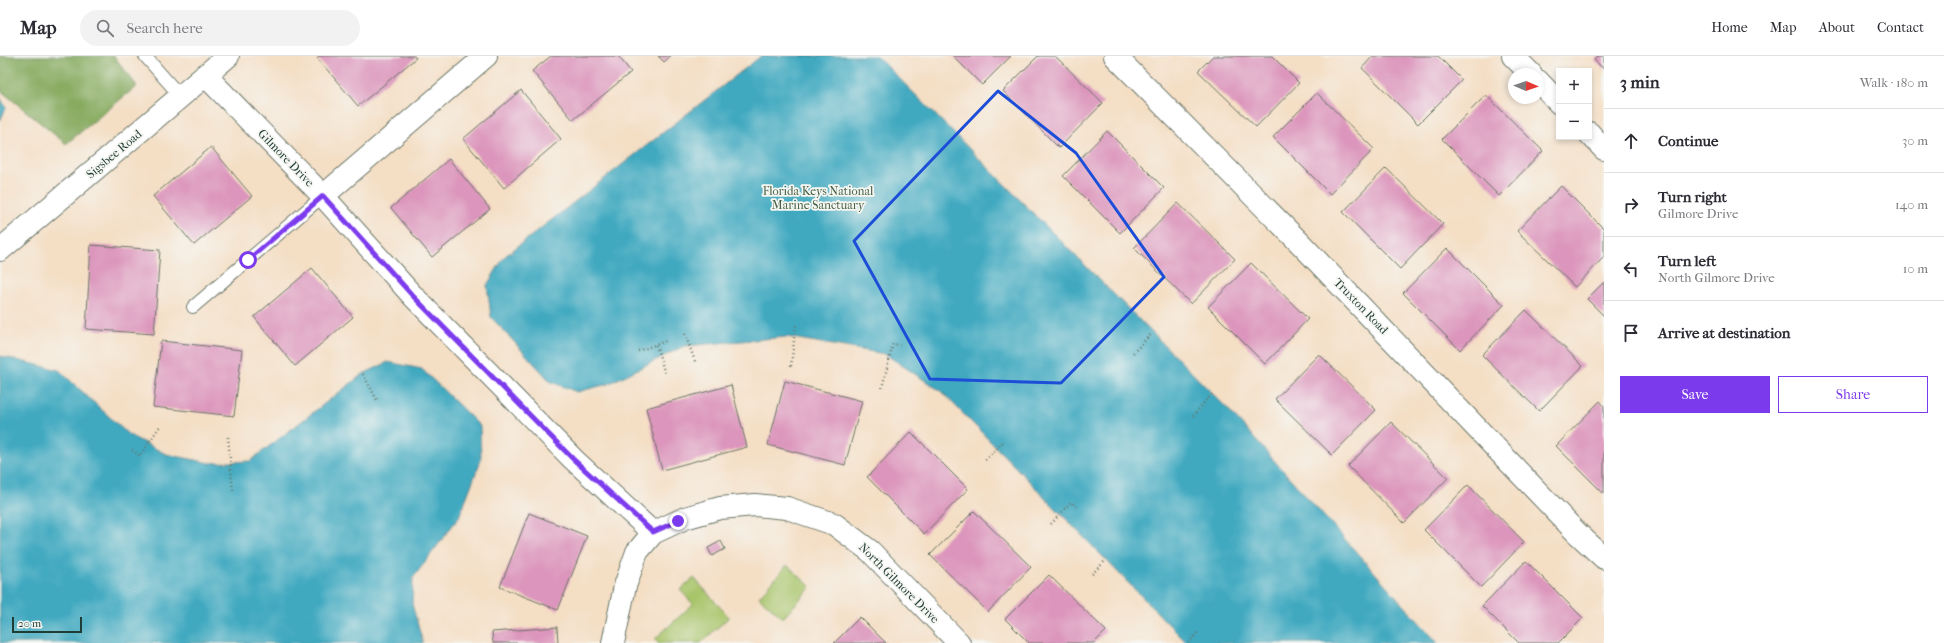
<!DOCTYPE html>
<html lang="en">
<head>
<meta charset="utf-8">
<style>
	body { margin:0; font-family:"IM FELL French Canon",serif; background:#f2f2f3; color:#2b2b33 }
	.controls { position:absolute; right:12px; top:12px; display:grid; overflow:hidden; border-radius:0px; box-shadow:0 2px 6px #0003 }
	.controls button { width:36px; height:36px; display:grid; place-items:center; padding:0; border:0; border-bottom:1px solid #e1e1e2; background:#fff; color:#2b2b33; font:20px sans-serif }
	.compass { position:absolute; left:1508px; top:12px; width:36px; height:36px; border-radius:50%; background:#fff; box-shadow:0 2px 6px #0003; rotate:92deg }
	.scale { position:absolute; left:12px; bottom:10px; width:70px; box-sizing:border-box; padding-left:4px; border:2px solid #1f3d34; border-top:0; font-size:11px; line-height:14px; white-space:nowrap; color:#1f3d34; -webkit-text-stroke:3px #f6f6f2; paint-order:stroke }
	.stop { position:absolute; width:12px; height:12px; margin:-9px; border:3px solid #7c3aed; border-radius:50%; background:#fff }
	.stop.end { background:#7c3aed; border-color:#fff; box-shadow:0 1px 4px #0008 }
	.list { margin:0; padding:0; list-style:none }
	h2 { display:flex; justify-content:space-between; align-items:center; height:52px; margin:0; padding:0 16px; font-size:17px }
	h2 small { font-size:13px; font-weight:400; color:#7c7c81 }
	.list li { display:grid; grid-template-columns:26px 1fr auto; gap:12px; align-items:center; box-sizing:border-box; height:64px; padding:0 16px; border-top:1px solid #e1e1e2 }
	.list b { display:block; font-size:15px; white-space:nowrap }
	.list p { margin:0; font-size:13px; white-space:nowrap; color:#7c7c81 }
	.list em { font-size:13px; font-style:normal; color:#7c7c81 }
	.actions { display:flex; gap:8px; padding:12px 16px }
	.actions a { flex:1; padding:9px 0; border:1px solid #7c3aed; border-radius:0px; text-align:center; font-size:14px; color:#7c3aed }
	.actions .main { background:#7c3aed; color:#fff }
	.icon { flex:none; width:22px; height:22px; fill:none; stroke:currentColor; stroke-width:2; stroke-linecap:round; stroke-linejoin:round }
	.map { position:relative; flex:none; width:1604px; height:587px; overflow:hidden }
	header { display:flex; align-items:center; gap:24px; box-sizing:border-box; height:56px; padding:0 20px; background:#fff; border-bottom:1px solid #e1e1e2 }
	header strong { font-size:19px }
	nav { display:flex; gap:22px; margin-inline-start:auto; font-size:14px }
	.search { width:280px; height:36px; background:#f2f2f3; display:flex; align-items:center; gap:10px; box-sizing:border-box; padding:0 14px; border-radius:22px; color:#7c7c81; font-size:15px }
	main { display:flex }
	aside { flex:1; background:#fff }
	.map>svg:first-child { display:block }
	.green { fill:#a9c56b; stroke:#648150 }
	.forest { fill:#86aa5f; stroke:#52744a }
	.water { fill:#40a9c0; stroke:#30737a }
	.building { fill:#dc95bc }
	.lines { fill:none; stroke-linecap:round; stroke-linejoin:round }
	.lane-casing { stroke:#6a7566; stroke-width:14 }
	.street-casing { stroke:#6a7566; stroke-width:24 }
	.path { stroke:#6a7566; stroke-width:2.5; stroke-dasharray:1 3; stroke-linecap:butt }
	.lane { stroke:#fff; stroke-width:12 }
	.street { stroke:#fff; stroke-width:22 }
	.route { stroke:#7c3aed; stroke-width:5 }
	.marked { fill:none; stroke:#1d4ed8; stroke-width:3; stroke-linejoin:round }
	.labels { text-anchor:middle; stroke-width:3.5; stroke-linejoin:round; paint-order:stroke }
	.street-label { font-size:12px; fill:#1f3d34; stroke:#f6f6f2 }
	.park-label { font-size:12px; fill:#425f42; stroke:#f6f6f2 }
</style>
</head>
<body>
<header>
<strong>Map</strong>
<div class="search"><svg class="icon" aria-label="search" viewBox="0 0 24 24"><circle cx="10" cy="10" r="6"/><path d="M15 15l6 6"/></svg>Search here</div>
<nav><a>Home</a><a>Map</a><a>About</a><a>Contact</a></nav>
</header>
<main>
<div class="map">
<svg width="1604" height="587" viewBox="0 0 1604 587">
	<rect width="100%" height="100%" fill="#f6f6f2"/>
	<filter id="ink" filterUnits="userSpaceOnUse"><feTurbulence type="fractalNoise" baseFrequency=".025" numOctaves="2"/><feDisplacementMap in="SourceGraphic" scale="8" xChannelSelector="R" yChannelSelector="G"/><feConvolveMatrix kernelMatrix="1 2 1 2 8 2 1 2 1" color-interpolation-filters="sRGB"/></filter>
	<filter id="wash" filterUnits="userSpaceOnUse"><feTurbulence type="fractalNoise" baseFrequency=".012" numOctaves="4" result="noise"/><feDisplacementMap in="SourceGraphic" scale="16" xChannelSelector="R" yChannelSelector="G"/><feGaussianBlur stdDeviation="0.9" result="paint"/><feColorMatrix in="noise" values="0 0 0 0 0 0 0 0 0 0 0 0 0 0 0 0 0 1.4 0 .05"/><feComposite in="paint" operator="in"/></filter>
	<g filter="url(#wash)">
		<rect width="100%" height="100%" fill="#f4dec4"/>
		<!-- green -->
		<path class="green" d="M787,509L811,531L783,562L759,541Z
			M694,522L729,561L701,587H659L655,583L693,548L680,534Z"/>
		<!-- forest -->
		<path class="forest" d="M0,0H114L137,30L66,88L0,34Z"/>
		<!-- water -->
		<path class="water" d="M761,0H877L1226,351L1438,587H1187L942,336L885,298L787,281L684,290L608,328L577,336L551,326L491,261L487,229L504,201Z
			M0,41L6,52L0,65Z
			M0,300L59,314L129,379L166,398L210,407L250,405L363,318L388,306L422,313L480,370L481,404L459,461L413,522L412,548L423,587H0Z"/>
		<g id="blocks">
			<!-- building -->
			<path class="building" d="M319,0H414L416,2L358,50L317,2Z
				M551,0H618L631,16L573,64L532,15Z
				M658,0H671L664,6Z
				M953,0H1011L982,29Z
				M1038,0H1055L1103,47L1059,92L1003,35Z
				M1213,0H1272L1299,27L1256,71L1198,15Z
				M1373,0H1438L1462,24L1418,68L1362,12Z
				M1598,0H1604V13L1594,4Z
				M521,34L561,83L504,132L463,83Z
				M1317,37L1374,93L1330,138L1273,81Z
				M1486,39L1543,95L1499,140L1442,83Z
				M1107,75L1164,132L1120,177L1063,120Z
				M211,91L252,140L194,189L153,140Z
				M449,103L490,153L432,201L391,152Z
				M1386,112L1443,168L1400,213L1343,156Z
				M1561,130L1604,173V201L1575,231L1517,175Z
				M1178,147L1235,203L1191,248L1134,192Z
				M91,189L160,194L154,278L86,273Z
				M1447,192L1504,249L1460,294L1403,237Z
				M1251,207L1308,263L1265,308L1208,251Z
				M312,212L353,261L295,310L254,261Z
				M1604,226V260L1587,243Z
				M1526,254L1583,310L1539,355L1482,299Z
				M161,285L242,294L234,360L153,351Z
				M1319,298L1376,354L1332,399L1275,343Z
				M785,325L862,345L845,409L768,389Z
				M731,329L747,391L662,414L646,352Z
				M1600,345L1604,350V438L1556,390Z
				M1391,366L1448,422L1404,467L1348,410Z
				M911,376L968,433L924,478L867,421Z
				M1468,429L1524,486L1481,531L1424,474Z
				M974,455L1031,511L988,556L930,499Z
				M529,457L587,480L558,554L500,531Z
				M721,485L725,493L712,500L708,492Z
				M1526,505L1583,562L1558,587H1519L1482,550Z
				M1049,519L1106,575L1094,587H1029L1005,563Z
				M860,561L886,587H834Z
				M557,571L558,587H493L492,576Z"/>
		</g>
	</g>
	<g filter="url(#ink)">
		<use href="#blocks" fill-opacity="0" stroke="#6a7566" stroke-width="1"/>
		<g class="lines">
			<defs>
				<path id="lane" d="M145,0L181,41
					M193,251L323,140"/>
				<path id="street" d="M1115,0L1301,188L1576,476L1604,502
					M1513,0L1531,18
					M205,19L323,140L412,239L573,403L653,477
					M1538,25L1559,47
					M1589,77L1604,93
					M323,140L486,0
					M0,194L228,0
					M613,587L625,530L637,496L653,477L685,462L720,452L755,449L787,452L834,468L870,495L959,587"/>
			</defs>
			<!-- lane casing -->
			<use href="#lane" class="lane-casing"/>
			<!-- street casing -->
			<use href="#street" class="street-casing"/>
			<!-- path -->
			<path class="path" d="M685,278L696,308
				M656,289L665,318
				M638,295L666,285
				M1133,297L1152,277
				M791,310L796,268
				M363,318L378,346
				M882,332L893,288L900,289
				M1193,360L1212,338
				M228,381L233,435
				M132,394L140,400L160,370
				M985,404L1003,386
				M1051,468L1071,446L1078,452
				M1092,518L1106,504
				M1189,587L1198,576"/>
			<!-- lane -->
			<use href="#lane" class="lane"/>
			<!-- street -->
			<use href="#street" class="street"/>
		</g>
	</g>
	<g class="lines" filter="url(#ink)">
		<!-- route -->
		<path class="route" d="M248,204L323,140L412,239L573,403L653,476L678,465"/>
	</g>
	<!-- marked area -->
	<path class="marked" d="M998,35L1076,97L1164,221L1061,327L930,323L854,185Z"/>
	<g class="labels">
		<!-- street labels -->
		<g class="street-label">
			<text transform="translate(114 98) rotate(-40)" y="4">Sigsbee Road</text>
			<text transform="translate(286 102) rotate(46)" y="4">Gilmore Drive</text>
			<text transform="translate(1361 250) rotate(46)" y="4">Truxton Road</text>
			<text transform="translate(899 527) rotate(45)" y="4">North Gilmore Drive</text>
		</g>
		<!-- park labels -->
		<g class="park-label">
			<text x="818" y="139">Florida Keys National<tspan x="818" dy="14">Marine Sanctuary</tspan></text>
		</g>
	</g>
</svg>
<div class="controls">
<button>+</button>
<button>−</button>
</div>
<svg class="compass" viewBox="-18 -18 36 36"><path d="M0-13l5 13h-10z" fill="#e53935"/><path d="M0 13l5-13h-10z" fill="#7c7c81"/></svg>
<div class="scale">20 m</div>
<div class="stop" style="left:248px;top:204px"></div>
<div class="stop end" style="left:678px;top:465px"></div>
</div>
<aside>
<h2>3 min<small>Walk · 180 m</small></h2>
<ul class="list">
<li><svg class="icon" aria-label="ahead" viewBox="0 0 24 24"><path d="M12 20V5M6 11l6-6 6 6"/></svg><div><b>Continue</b></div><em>30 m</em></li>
<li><svg class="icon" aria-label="right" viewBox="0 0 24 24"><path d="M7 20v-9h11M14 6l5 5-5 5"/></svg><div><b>Turn right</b><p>Gilmore Drive</p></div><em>140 m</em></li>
<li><svg class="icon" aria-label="left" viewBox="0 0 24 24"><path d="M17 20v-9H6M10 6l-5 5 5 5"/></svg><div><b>Turn left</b><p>North Gilmore Drive</p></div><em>10 m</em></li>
<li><svg class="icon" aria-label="arrive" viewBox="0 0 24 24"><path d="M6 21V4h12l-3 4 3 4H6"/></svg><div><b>Arrive at destination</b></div></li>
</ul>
<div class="actions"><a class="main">Save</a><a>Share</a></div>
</aside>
</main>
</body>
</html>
